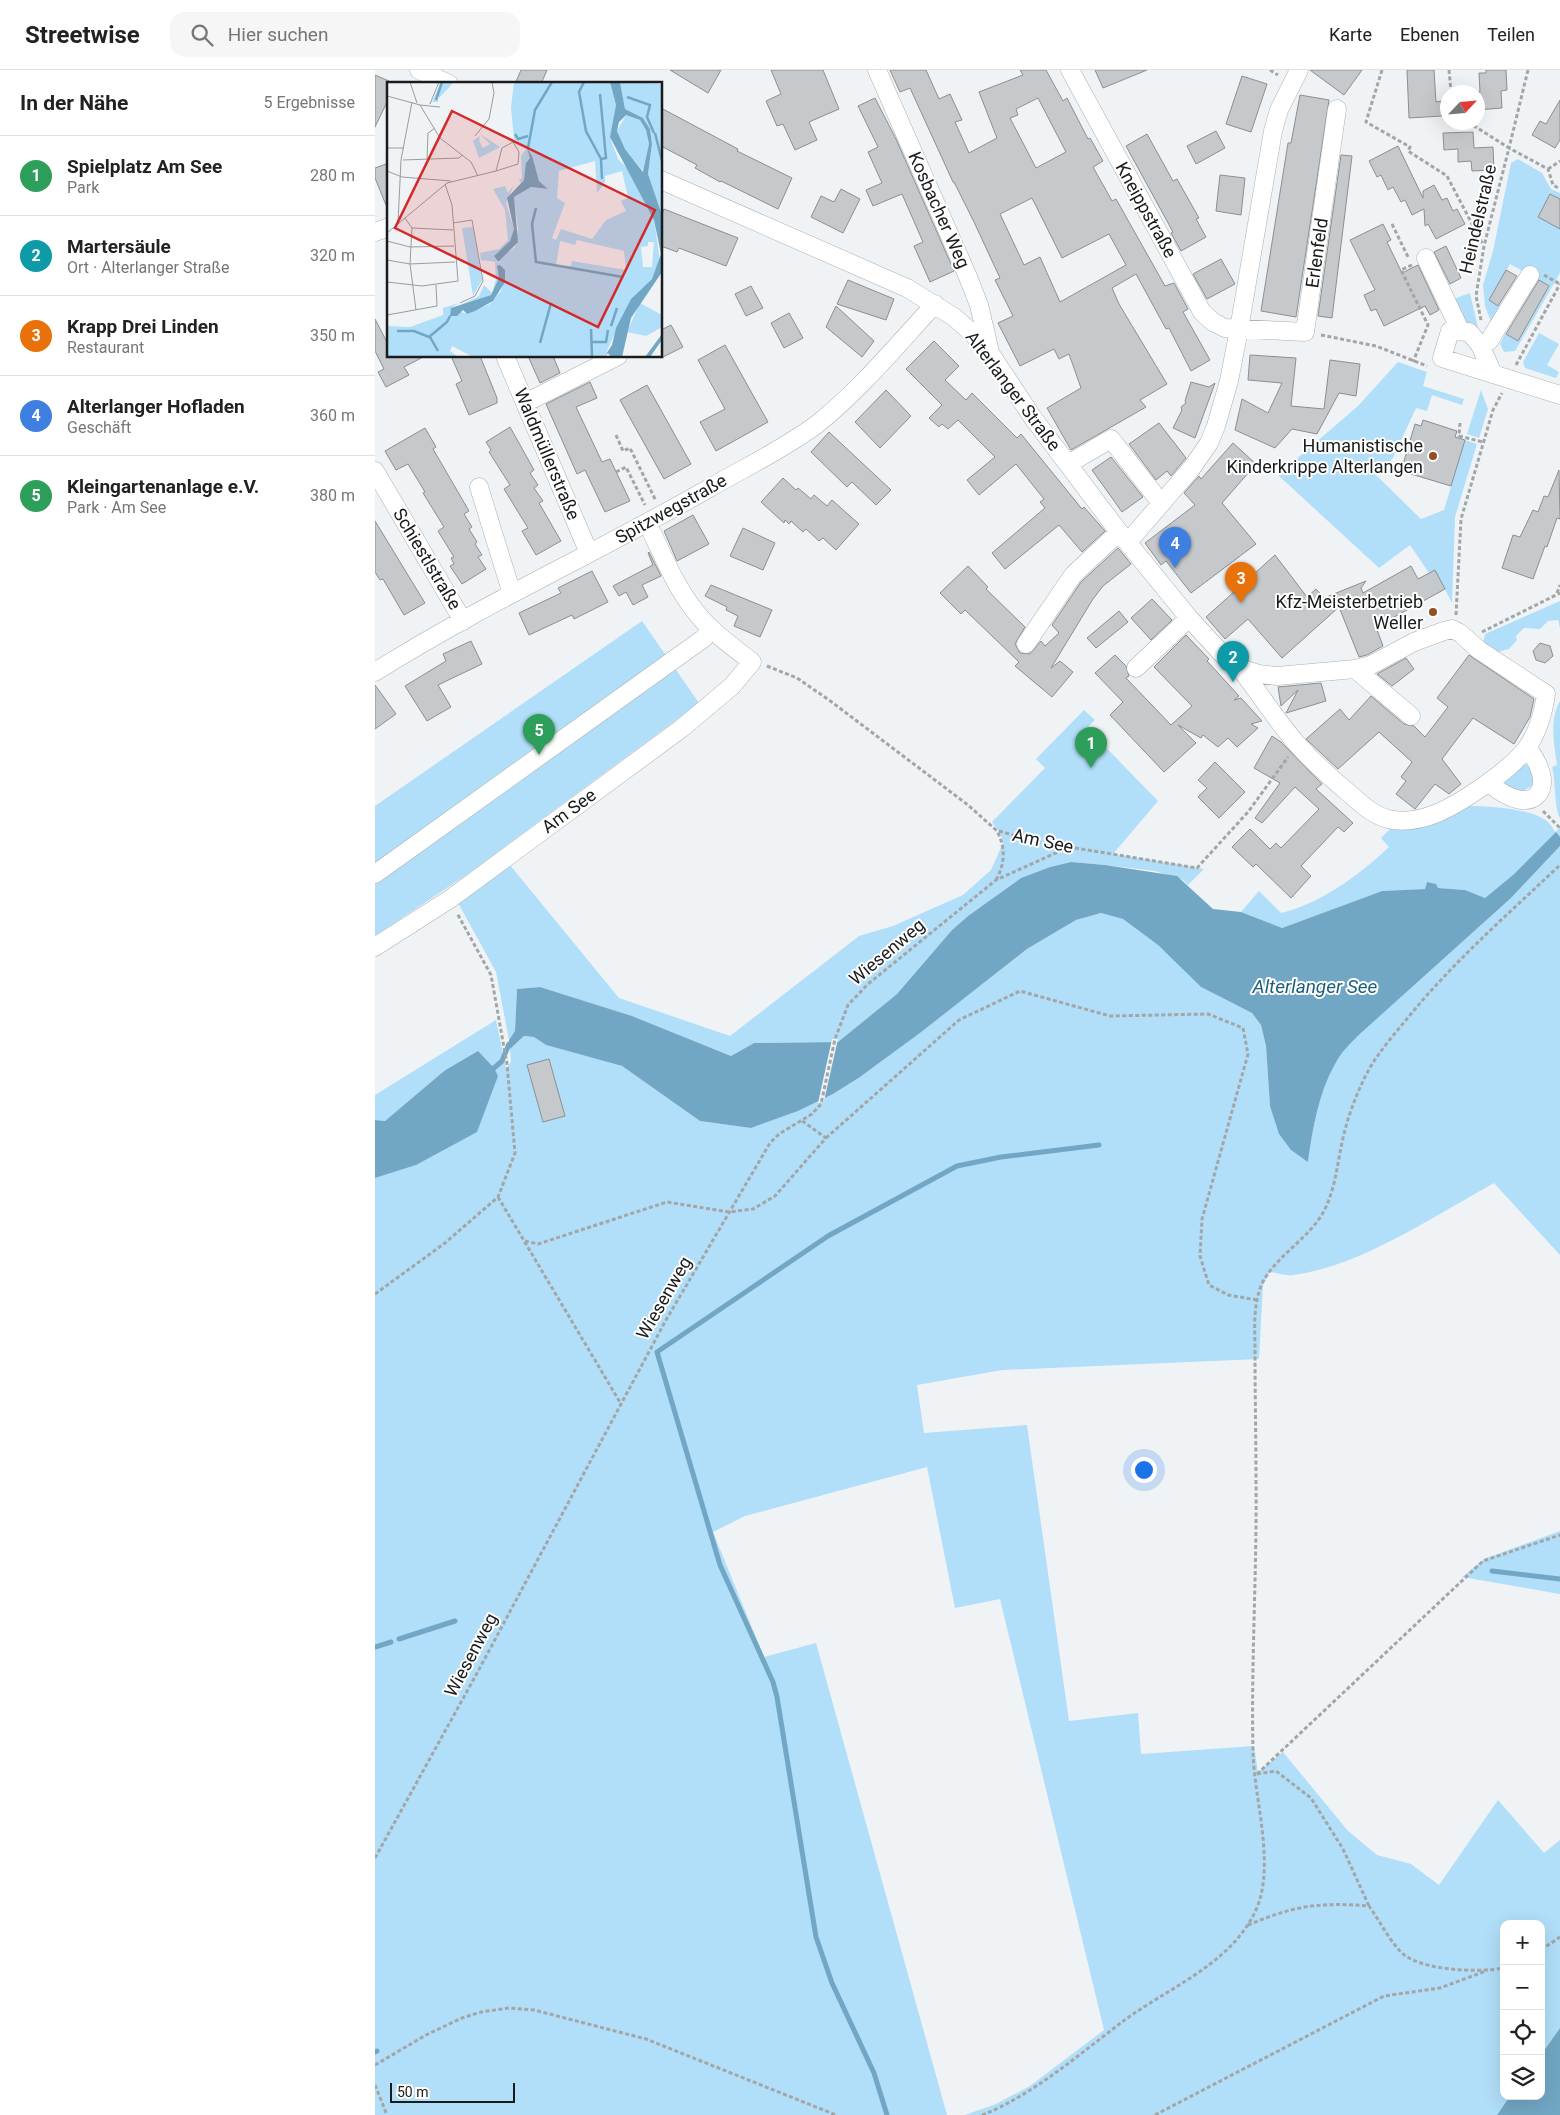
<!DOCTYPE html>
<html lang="de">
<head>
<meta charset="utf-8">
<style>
	body { margin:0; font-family:Roboto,sans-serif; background:#f6f6f6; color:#222 }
	.controls { position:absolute; right:15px; bottom:15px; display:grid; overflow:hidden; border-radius:10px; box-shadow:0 5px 20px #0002 }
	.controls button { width:45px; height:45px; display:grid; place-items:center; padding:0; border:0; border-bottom:1px solid #e0e0e0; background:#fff; color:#222; font:25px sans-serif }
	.compass { position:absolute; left:1065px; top:15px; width:45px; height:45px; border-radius:50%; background:#fff; box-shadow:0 5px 20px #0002; rotate:64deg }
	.scale { position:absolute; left:15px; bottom:12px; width:125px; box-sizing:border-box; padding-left:5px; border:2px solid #1a1b1c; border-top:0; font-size:14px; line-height:18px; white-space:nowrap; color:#1a1b1c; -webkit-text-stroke:4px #fff; paint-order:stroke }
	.you { position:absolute; left:768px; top:1399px; width:18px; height:18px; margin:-12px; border:4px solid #fff; border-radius:50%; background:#1a73e8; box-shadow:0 0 0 8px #1a73e833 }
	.badge { display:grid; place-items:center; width:32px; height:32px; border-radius:50%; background:#7c3aed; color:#fff; font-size:16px; font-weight:700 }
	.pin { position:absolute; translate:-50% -41px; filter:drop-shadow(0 1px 2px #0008) }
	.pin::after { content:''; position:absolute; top:26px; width:18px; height:15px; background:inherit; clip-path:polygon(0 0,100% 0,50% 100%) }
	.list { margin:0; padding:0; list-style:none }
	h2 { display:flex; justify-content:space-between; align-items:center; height:65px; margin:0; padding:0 20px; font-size:21px }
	h2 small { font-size:16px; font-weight:400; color:#767676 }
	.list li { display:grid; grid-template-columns:32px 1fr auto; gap:15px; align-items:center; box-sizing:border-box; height:80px; padding:0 20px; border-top:1px solid #e0e0e0 }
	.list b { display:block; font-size:19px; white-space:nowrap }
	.list p { margin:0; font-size:16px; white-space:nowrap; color:#767676 }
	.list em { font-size:16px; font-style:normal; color:#767676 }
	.icon { flex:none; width:28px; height:28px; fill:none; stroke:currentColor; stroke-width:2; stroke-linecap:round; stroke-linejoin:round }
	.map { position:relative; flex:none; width:1185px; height:2045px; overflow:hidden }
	header { display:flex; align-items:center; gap:30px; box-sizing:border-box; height:70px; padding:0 25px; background:#fff; border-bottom:1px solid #e0e0e0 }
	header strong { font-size:24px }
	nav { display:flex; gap:28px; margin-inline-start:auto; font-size:18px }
	.search { width:350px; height:45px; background:#f6f6f6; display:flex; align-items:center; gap:12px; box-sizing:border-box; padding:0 18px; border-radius:15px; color:#767676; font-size:19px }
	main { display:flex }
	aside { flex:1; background:#fff }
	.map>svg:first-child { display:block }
	.green { fill:#b1def8 }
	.water { fill:#71a7c4 }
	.pier { fill:#f0f3f5 }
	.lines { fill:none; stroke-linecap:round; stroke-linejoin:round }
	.stream { stroke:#71a7c4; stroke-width:5 }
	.building { fill:#c6c9cb; stroke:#8c8f91; fill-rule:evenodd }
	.minor-casing { stroke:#acafb1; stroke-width:19 }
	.path { stroke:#a3a6a7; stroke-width:3; stroke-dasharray:4 2.5; stroke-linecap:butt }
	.minor { stroke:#fff; stroke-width:18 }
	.poi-dot { fill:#924f1f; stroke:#fff; stroke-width:2 }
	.labels { text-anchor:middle; stroke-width:4; stroke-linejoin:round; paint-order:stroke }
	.street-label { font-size:18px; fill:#1a1b1c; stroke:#fff }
	.poi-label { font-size:18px; fill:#1a1b1c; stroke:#fff; text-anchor:end }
	.water-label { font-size:19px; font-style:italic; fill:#1c5d7b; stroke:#fff }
	.inset-river { fill:none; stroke:#71a7c4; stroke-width:2.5 }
	.inset-road { fill:none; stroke:#9a9d9e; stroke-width:1 }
	.view { fill:#d62828; fill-opacity:0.15; stroke:#d62828; stroke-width:2.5 }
	.inset-edge { fill:none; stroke:#1a1b1c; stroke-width:2.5 }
</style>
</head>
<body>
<header>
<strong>Streetwise</strong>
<div class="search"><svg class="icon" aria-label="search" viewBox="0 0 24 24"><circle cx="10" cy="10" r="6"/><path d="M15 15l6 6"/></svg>Hier suchen</div>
<nav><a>Karte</a><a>Ebenen</a><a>Teilen</a></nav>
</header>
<main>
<aside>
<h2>In der Nähe<small>5 Ergebnisse</small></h2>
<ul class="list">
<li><span class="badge" style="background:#2e9e5b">1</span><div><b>Spielplatz Am See</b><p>Park</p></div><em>280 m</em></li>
<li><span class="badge" style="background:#0f9aa8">2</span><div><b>Martersäule</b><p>Ort · Alterlanger Straße</p></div><em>320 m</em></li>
<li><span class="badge" style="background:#e8710a">3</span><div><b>Krapp Drei Linden</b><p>Restaurant</p></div><em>350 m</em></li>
<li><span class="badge" style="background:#3f7fe0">4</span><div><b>Alterlanger Hofladen</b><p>Geschäft</p></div><em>360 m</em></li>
<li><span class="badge" style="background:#2e9e5b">5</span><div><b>Kleingartenanlage e.V.</b><p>Park · Am See</p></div><em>380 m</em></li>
</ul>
</aside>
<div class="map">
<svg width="1185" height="2045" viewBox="0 0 1185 2045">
	<rect width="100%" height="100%" fill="#f0f3f5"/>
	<!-- green -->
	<path class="green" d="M1143,89L1167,103L1176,119L1185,123V203L1140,281L1129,282L1125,274L1130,264L1143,271L1174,216L1135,194L1114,230L1126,237L1117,254L1110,236L1108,215L1118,181L1136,93Z
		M1095,223L1103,258L1089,255L1079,235L1081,228Z
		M1164,263L1184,274L1172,295L1184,302L1181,308L1150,298L1148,292Z
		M1023,292L1052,302L1048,316L1089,329L1087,335L1057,325L1052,341L1041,338L1018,388L1001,405L1046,449L1069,440L1090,370L1102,374L1080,447L1077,533L1060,500L1054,503L1035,475L1004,498L903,405L983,336Z
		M1106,320L1113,339L1104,368L1092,364Z
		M1185,531V558L1183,550L1173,551L1165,559L1149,558L1141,566L1142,570L1134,579L1122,582L1108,574L1110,564Z
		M267,551L324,633L94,803L0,866V736Z
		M1185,631V748C1179,737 1181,712 1177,697L1182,695C1179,674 1174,650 1185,631Z
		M709,640L720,650L712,658L783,731L738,784L829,799L813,815L808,810L780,801L730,795L696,792L675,797L646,808L593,846L577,860L522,924L463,972L379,973L356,986L257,946L165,917L142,919L140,961L134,970L121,902L82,831L134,794L244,928L355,966L484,866L518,856L588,825L616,800L628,773L626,765L617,752L670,698L661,689Z
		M1149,694L1154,696L1160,709L1157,716L1146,722L1130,715L1129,711Z
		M1092,736C1113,736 1148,738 1167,748C1173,751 1177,756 1180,762L1185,758V767L1180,763L1138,805L1110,828L1090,820L1063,818L1052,812L1050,819L1007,821L907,858L866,842L884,821L906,843C947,833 984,805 1014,777L1006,768L1018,756Z
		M1185,776V1185L1119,1113C1061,1145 984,1197 918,1205C911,1206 902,1203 895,1202L888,1215L884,1289L627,1300L542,1315L549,1363L652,1355L694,1651L763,1643L766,1684L879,1676L883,1702L908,1682L973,1761L1002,1785L1036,1794L1064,1815L1123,1730L1169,1783L1185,1770V1958L1166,1985V1854H1129V2026H1135L1122,2045H590L621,2034L655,2016L729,1960L625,1529L580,1538L552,1397L370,1446L338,1462L389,1587L441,1573L572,2045H0V1108L41,1095L70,1000L10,1051L0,1050V1025L121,950L131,998L136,992L135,979L149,966L159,967L171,975L247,996L325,1051L376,1058L423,1041L458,1024L485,1007L545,963L652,879L701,850L726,843L748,849L783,875L826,917L877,943L886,955L891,976L895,1036L933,1092C938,1057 944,1020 963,989C968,980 978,971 986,963L1136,828Z
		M1185,1461V1524L1087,1507L1109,1489Z"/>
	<!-- water -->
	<path class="water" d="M1181,762L1185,767V776L1136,828L986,963C978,971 968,980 963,989C944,1020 938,1057 933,1092L916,1080L904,1064L895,1036L891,976L886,955L877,943L826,917L783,875L748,849L726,843L701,850L652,879L545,963L485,1007L458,1024L423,1041L376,1058L325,1051L247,996L171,975L159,967L149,966L135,979L134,970L140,961L142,919L165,917L257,946L356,986L379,973L463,972L522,924L577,860L593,846L646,808L675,797L696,792L730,795L802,806L838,839L866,842L907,858L1007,821L1050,819L1052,812L1061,814L1063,818L1090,820L1110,828L1138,805Z
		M103,981L119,998L123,1006L102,1062L41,1095L0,1108V1050L10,1051L69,1001Z
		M1185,1958V2045H1122L1135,2026H1166V1985Z"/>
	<!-- pier -->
	<path class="pier" d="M457,969H463L449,1031L443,1033Z"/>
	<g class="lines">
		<!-- stream -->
		<path class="stream" d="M119,998L127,991L134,974
			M1117,1501L1185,1509
			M24,1569L80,1551
			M0,1577L16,1572
			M0,1982L2,1981
			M512,2045L499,2003L457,1913L441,1867L402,1627L398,1612L345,1495L282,1282L453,1166L582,1096L626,1087L724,1075"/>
	</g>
	<!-- building -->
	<path class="building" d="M146,0H172L166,14H140Z
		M295,0H346L333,23Z
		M396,0H448L464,39L434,52L442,70L420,80L408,54L402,56L391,31L406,24Z
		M515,0H551L564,29L575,24L587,50L580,52L594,83L622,68L604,22L648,5L645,0H671L688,31L692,28L713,69L715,68L728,91L718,97L737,131L741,129L790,216L799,213L813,239L808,242L835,290L816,301L794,258L791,259L761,204L737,218L744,234L792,314L765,330L771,337L696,380L672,338L706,318L694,284L684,289L679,279L645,296L623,253L638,246L620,210L625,208L599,152L579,112H578L535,18L525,22ZM663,28L691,82L661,98L635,48L643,45L641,39ZM657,128L687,188L734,164L751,195L685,232L665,187L649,195L625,144Z
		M720,0H772L728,18Z
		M935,0H987L969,25Z
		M1032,0H1059L1061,32L1066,31L1067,46L1034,48Z
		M1111,0H1131L1132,20L1126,21L1127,38L1102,40V22H1105L1104,3H1111Z
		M0,5L14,11V28L0,57Z
		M867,6L892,14L876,62L851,54Z
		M925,25L954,30L921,247L886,241L913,73H916Z
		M500,28L521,69L579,201L555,212L539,176L548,172L527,124L498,136L491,120L507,113L493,82L503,77L483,36Z
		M1185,30V70L1180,78L1157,65L1165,51L1171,54Z
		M286,38L363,79L362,81L417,108L403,139L346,111L345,112L320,98L322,95L286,76Z
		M841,61L850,78L821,94L812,76Z
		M1098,62L1099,78L1118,77L1119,100L1097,101L1096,91L1083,92V79L1069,80L1068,63Z
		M772,64L798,111L802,109L824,148L821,149L831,167L806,181L796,163L798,162L751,76Z
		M1023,76L1048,128V121L1059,115L1067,130L1072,128L1078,141L1082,139L1090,154L1061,169L1053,154L1050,156L1049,139L1037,145L1030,130L1026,132L1018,117L1013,120L1006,105L1002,107L994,91Z
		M966,85L977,86L957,248L943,246Z
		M14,93V140H13L0,108V98Z
		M845,105L870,108L866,145L841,141Z
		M466,119L485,129L468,163L436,147L446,126L459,132Z
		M1175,124L1185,129V159L1163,147Z
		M289,139L363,168L351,196L304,178L302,182L286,176V147Z
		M1008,154L1016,170L1012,172L1027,203L1043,195L1064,240L1055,245L1050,236L1009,256L1001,239L996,241L989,225L1000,220L975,170Z
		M1071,176L1086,208L1075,214L1059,182Z
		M846,189L860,214L832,229L818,204Z
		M1131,200L1142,206L1123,236L1114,230Z
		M473,210L519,229L511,250L462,234Z
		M1164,210L1174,216L1143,271L1131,264Z
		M376,216L388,238L371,246L360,224Z
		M461,236L499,271L487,287L451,257Z
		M414,243L428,268L409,278L396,253Z
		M0,249L14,276V286H50L29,297L34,305L11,317L3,302L9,299L0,281Z
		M296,255L308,277L286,288V260Z
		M559,271L584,296L570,310L591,330L597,323L642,368L646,364L707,439L709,437L730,461L707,482L684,455L630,499L617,483L670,438L665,432L669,429L641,394L604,425L592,410L620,387L583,350L573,359L567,354L564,357L554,348L567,335L531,299Z
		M350,275L393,352L341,381L325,352L350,339L323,290Z
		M875,285L921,288L916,336L949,339L955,290L985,294L981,326L964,323L942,364L917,359L900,378L860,360L867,329L893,343L907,313L873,310Z
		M76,286H105L122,328V333L94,345L81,314L87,311Z
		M153,286H178L185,303L165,313Z
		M215,312L222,328L201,337L227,392L235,389L255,431L230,442L210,400L202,404L171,334Z
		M816,312L834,317L840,313L820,368L798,358L807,340L806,337L811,333L810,331Z
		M272,315L316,394L289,409L245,330Z
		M511,320L536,346L505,378L480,352Z
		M1048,350L1082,361L1080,367L1090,370L1076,416L1026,401L1040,354L1046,356Z
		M784,353L811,388L796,406L792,401L781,410L754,374Z
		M135,357L159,400L155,403L163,415L159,418L168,431L164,433L186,471L161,485L147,461L153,458L129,419L135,415L114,382L116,380L111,372Z
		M50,358L61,377L58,379L94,441L89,444L97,457L94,459L102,472L100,474L107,485L103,487L111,499L87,514L75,496L79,494L76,488L79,487L63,461L69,457L48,423L50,422L33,394L21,400L10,381Z
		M454,362L516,420L501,435L477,412L472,417L436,382Z
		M858,373L881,394L847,433L881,474L816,523L791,491L786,495L770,473L820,435L809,423L824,406L826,409Z
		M736,387L768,427L747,442L717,400Z
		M1184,400L1185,449L1182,448L1172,477L1170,476L1158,509L1127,498L1138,465L1145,467L1158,440L1163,442L1169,426L1173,427Z
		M408,408L421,420L423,418L436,429L439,425L452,436L457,430L484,454L461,480L448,468L444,471L431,459L428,462L416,451L414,454L410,450L409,453L386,432Z
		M318,445L334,474L302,491L289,461Z
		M0,451L50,533L29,545L8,509L5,510L0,502Z
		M368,458L400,473L388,500L355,486Z
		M743,478L756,494L728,516L718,529L676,598L685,591L698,602L677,627L640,596L644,592L590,540L586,544L565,523L593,496L613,517L611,519L650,557L640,574L645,583L655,584L666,571L670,576L684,563L677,555L706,512Z
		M274,482L286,506L267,515L273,527L258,535L251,522L244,526L238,516L278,495L273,483Z
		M900,485L932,527L941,519L949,528L991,511L986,518L988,523L1036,496L1043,509L1060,500L1070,519L1001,557L1008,576L992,585L984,587L964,537L907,588L873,549L850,569L831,547Z
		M217,501L233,532L199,549L197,545L154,565L144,543L186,523L183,518Z
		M336,515L397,540L385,567L359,556L363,546L351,540L352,537L330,526Z
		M777,529L797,550L776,570L756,548Z
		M744,541L753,552L721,578L712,568Z
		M811,565L834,589L832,591L864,626L859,630L866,628L887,651L876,654L883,658L862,677L853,668L843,677L828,665L826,668L803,655L821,673L789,702L735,645L748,632L720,603L740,585L751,596L754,606L751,608L796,655L817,636L779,597Z
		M96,571L107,594L63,615L76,637L52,651L30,616L71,591L68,584Z
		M1165,573L1175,576L1178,586L1170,593L1161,590L1158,581Z
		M1094,585L1159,629L1155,647L1139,674L1098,648L1067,689L1086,714L1074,724L1060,714L1040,739L1021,724L1031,711L1026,707L1037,692L1004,662L963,699L931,669L965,639L974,650L996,626L1029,654L1039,656L1050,667L1073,637L1062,628Z
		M1031,588L1039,599L1017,616L1002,604Z
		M946,613L951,631L911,643L923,620L906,636L903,617Z
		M0,615L21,644L0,659Z
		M897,666L906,672L947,714L941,719L978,753L969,762L963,757L926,796L936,806L916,828L881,794L878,797L857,777L875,759L895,779L901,773L906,778L944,739L920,717L887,753L880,748L905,713L879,698Z
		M840,692L870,722L844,748L823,727L832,718L823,710Z
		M174,989L190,1046L168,1052L152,995Z"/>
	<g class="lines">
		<defs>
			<path id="minor" d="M44,0L74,14
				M502,0L593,207L604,235L615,282
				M695,0L827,242L838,252L850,258L930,262L962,39
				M286,110L532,218L579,247L598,264L615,283L658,348L744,462L814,548L849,586L865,598L884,604L902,606L980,599L996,595L1039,572L1069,561L1077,559L1085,563L1104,580L1171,624C1164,673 1147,689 1107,717C1081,735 1047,757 1013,749C998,745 986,734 975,724C957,709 938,692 922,674C902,651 884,623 865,598
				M0,162L14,157
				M1051,188L1085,260
				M1105,275L1114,271L1155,205
				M130,286L214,483
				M1118,304L1105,275L1094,262L1075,261L1067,288L1185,325
				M150,333L243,286
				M693,394L736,369L786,433
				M0,401L88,551
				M104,417L137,524
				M753,472L816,399L834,373L841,356L854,311L864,259L898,61L904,40L924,0
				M651,574L698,505L744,462
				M761,598L814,548
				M980,599L1036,646
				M0,602C106,535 221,483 331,420C367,399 407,380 441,355C485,320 522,275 560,234
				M1114,713C1158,751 1185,719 1153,679
				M0,804L329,568L335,558
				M0,877L75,829L307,658L357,616L377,592C357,576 335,561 320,541C299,515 287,482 272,453"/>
		</defs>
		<!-- minor casing -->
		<use href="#minor" class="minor-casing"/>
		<!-- path -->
		<path class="path" d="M895,0L903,5
			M1007,0L991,52L1035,77L1033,81L1072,106L1108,175
			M1074,0L1076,22
			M1153,0L1134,78L1173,99L1178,115L1185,119
			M1093,52L1134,78L1109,176L1101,226L1106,250
			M1173,99L1185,91
			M1017,154L1034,189
			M1037,195L1026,200L1053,255L1038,292
			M1169,205L1185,214
			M946,265L1001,276L1052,296
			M1141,295L1185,214
			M1085,353L1084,366L1108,372
			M241,365L248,381L255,378L281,431
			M241,402L251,397L270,435
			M1182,523L1185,515
			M1081,545L1086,449L1118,340L1127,323
			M1107,562L1185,523
			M392,596L422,608L454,630L593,735L621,760L658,771L822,798L873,742L913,687
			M1168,741L1185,758
			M621,810C630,794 631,778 622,761
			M451,1068L584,950L645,921L735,946L833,944L868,958L873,984L827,1149L825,1186L834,1215L853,1225L882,1230
			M123,1127L246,1334
			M150,1171L163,1174L292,1132L354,1142L378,1139L400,1126L451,1068L426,1050
			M0,1224L70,1173L123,1127L140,1083L132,994L116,905L82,843
			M882,1704L1108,1491L1185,1465
			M882,1704L901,1701L936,1728L968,1779L994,1836
			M0,1788L101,1605L291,1250L395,1073L404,1064L437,1044L446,1034L460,969L473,935L493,914L621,810L694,777
			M873,1855C897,1845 925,1835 952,1835C966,1834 980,1835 994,1836C1004,1850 1013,1868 1025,1881C1043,1901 1103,1903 1129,1898
			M1166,1880L1185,1867
			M0,1995L51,1965L87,1948L106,1942L134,1938L159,1940L271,1969L461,2045
			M0,2015L12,2045
			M607,2045C657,2026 707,1982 751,1949C794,1918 852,1895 878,1846C903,1801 879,1731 878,1682C876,1592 882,1501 881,1411C881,1368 880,1325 880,1283C880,1263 878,1241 884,1222C892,1191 934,1170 949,1141C961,1117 962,1094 968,1068C973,1046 981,1025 991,1005C1001,985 1017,967 1031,950C1077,893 1132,845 1185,795
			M780,2045L1009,1926L1065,1918L1111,1901"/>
		<!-- minor -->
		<use href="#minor" class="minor"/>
	</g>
	<!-- markers -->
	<g class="poi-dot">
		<circle cx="1058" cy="386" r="5"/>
		<circle cx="1058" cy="542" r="5"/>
	</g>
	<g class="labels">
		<!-- street labels -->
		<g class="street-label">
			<text transform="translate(564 140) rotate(66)" y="6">Kosbacher Weg</text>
			<text transform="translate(771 140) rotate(61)" y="6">Kneippstraße</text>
			<text transform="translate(1103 149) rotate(-77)" y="6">Heindelstraße</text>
			<text transform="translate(942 183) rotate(-82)" y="6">Erlenfeld</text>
			<text transform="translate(638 321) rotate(53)" y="6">Alterlanger Straße</text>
			<text transform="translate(172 384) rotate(67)" y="6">Waldmüllerstraße</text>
			<text transform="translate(296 439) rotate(-29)" y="6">Spitzwegstraße</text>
			<text transform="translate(52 489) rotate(59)" y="6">Schiestlstraße</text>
			<text transform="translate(194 741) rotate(-36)" y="6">Am See</text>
			<text transform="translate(668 771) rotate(12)" y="6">Am See</text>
			<text transform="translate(512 882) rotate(-40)" y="6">Wiesenweg</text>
			<text transform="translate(289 1228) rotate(-60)" y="6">Wiesenweg</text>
			<text transform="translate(96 1585) rotate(-62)" y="6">Wiesenweg</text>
		</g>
		<!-- poi labels -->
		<g class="poi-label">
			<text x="1048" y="382">Humanistische<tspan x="1048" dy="21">Kinderkrippe Alterlangen</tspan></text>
			<text x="1048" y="538">Kfz-Meisterbetrieb<tspan x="1048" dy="21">Weller</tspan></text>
		</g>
		<!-- water labels -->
		<g class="water-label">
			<text x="940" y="923">Alterlanger See</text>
		</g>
	</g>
	<!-- overview -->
	<g transform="translate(12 12)">
		<rect width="275" height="275" fill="#f0f3f5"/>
		<path d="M54,0H67L52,16L51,10V20H45ZM127,0H223L229,23L224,58L231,77L245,91L267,138L273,179L265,197L244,217L217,275H86L65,264L63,269L71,275H0V244L23,245L56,233V226L72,221L64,226L80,232L103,222L114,209L118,195L114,183L110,188L113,196L104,213L74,223L92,214L97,203L105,211L109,197L108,180L113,181L111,177L128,165L131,147L127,115L144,105L161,107L152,99L142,66L144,76L137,98L133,101L132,98L135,96L134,74L140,66L127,57L124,26ZM208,79L210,111L218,100V94L235,89L241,116L234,119L239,129L219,138L205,157L174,147L169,158L165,156L178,121L170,116L172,89ZM190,158L237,169L239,188L185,179L184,184L169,183L173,159L188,163ZM261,160H267L265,185H256L254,165L261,164ZM233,0L275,2V133L261,92L265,62L263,47L256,36L238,27ZM239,33L253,38L259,48L262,62L257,90L238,67L230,49ZM93,52L113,65L92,76L86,59L93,54L92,59L96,66L103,62ZM127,103L119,121L127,147L123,159L107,174L110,180L94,178L93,171L112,167L121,158L118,128L106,107L118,104L121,111ZM86,145L95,198L86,214L75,146ZM253,221L275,233V245L259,254L240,250Z" fill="#b1def8" fill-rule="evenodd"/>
		<path d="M223,0H233L238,27L256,36L263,47L265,62L261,92L275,133V190L244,236L235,275H224L221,271L217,275L225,263L229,246L244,217L265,197L274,172L267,138L223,55L229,23ZM239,33L253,38L259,48L262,62L256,90L238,67L230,49L232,40ZM140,66L145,74L152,99L161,107L144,105L127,115L131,160L111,180L107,174L123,159L127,147L120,116L137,98L139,81L143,76ZM113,183L118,188V200L106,219L88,229L80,232L76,228L70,234H63L64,226L104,213L112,196L110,184ZM275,252V258L263,275H258Z" fill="#71a7c4" fill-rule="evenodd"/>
		<path class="inset-river" d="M197,0L192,10L199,49L214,77L215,97M213,12L219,76L214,77M240,15L263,23L260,35L267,51M49,18L55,0M268,51L275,79M128,52L131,57L141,54M141,66L148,28L165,0M149,126L145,142L149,180L236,195M224,244L230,226M204,247L205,275M10,249H27L42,255L60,240L63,234M43,255L51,269M204,260H219L221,248M153,261L164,221"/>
		<path class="inset-road" d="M23,0L30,21M0,14L33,23M43,22L52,0M33,23L53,56L84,80L91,94M33,23L53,25M88,54L102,37L107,11L105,0M0,66H17M40,77L41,51L48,46M16,78L72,76L75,73M0,89L15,95L64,99M18,136L25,146L23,182L29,228M11,141L14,78L25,20M66,141L85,138L96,199L88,214L73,221M25,146L66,148M0,151L60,101L109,89L115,66L126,60L132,70L131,82L109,89M0,159L23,165L67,164M0,178L23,182L68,180M0,200L35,204L71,199L65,123L58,102M0,233L50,224L49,203"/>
		<path class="view" d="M65,29L268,128L211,245L8,146Z"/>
		<rect width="275" height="275" class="inset-edge"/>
	</g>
</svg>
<div class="controls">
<button>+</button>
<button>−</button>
<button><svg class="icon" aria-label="locate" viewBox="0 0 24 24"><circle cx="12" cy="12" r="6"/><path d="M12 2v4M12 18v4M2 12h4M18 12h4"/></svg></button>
<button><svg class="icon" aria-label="layers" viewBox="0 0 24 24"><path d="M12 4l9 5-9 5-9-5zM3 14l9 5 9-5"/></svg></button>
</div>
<svg class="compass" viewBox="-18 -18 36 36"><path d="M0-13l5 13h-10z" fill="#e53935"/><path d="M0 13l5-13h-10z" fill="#767676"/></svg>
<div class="scale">50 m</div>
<div class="you"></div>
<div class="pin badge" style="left:716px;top:698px;background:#2e9e5b">1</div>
<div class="pin badge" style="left:858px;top:612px;background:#0f9aa8">2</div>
<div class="pin badge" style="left:866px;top:533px;background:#e8710a">3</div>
<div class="pin badge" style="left:800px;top:498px;background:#3f7fe0">4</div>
<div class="pin badge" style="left:164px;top:685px;background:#2e9e5b">5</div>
</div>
</main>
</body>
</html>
